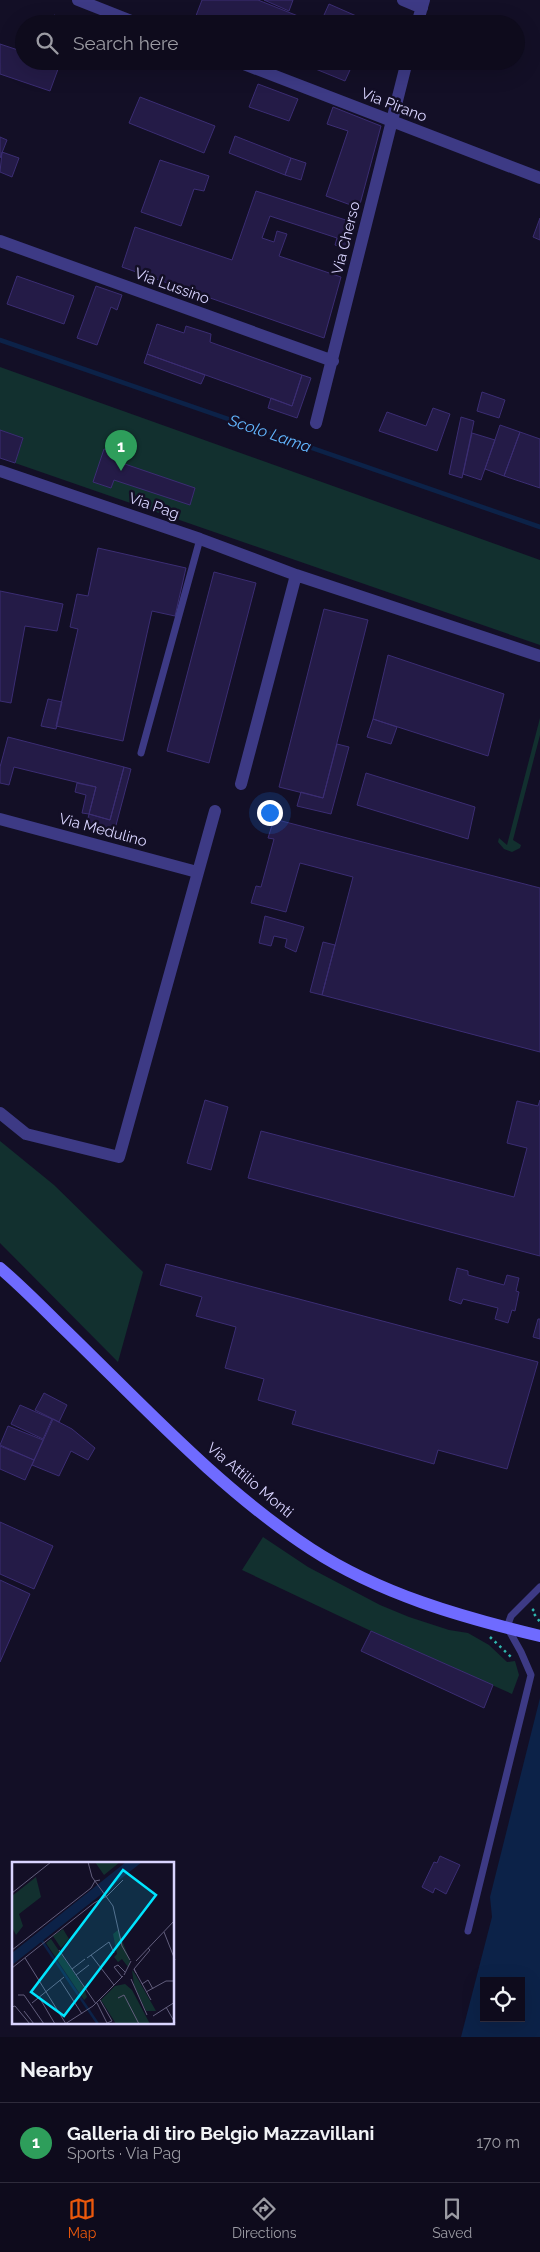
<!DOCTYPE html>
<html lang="en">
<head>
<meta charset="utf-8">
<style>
	body { margin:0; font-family:Raleway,sans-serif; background:#1c1929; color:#f1f3f6 }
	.controls { position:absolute; right:15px; bottom:15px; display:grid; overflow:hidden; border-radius:0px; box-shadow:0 5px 20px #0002 }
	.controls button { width:45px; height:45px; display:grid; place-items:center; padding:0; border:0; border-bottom:1px solid #2e2b3b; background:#0e0b1c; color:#f1f3f6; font:25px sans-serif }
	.you { position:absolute; left:269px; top:812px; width:18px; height:18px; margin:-12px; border:4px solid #fff; border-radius:50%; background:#1a73e8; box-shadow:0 0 0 8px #1a73e833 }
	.badge { display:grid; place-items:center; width:32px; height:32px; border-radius:50%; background:#ea580c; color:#fff; font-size:16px; font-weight:700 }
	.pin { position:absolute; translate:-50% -41px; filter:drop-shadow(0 1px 2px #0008) }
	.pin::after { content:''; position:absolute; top:26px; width:18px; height:15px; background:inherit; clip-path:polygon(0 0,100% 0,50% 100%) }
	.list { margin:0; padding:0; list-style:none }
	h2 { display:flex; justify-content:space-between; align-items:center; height:65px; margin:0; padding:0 20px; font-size:21px }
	h2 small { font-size:16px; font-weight:400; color:#9b9ba3 }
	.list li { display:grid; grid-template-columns:32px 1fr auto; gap:15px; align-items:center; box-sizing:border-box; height:80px; padding:0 20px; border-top:1px solid #2e2b3b }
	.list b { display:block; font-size:19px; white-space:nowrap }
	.list p { margin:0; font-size:16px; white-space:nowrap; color:#9b9ba3 }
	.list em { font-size:16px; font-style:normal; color:#9b9ba3 }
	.icon { flex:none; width:28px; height:28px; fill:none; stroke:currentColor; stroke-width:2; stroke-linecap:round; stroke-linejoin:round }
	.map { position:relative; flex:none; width:540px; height:2037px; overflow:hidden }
	.search { position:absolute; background:#0e0b1c; box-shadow:0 5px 20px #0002; left:15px; right:15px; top:15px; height:55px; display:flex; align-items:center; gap:12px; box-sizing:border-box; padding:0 18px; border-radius:28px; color:#9b9ba3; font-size:19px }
	.sheet { height:145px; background:#0e0b1c }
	nav { display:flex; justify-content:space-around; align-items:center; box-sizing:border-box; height:70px; border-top:1px solid #2e2b3b; background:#0e0b1c; font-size:14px; color:#9b9ba3 }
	nav a { display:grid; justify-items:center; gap:2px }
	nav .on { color:#ea580c }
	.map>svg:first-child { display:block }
	.green { fill:#12302f }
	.water { fill:#0c2248; fill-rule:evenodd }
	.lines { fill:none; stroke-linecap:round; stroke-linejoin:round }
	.stream { stroke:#0c2248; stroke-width:4.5 }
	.building { fill:#241b47; stroke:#3b2d73 }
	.path { stroke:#2fb8b0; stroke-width:2.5; stroke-dasharray:2.5 4; stroke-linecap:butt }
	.service { stroke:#3d3a85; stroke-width:7 }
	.minor { stroke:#3d3a85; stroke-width:12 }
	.secondary { stroke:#6f6bff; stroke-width:12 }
	.labels { text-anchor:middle; stroke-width:5; stroke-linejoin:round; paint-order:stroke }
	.street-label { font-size:15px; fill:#d9d4ff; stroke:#130f26 }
	.water-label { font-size:16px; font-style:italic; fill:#62b6ff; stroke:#130f26 }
	.inset-river { fill:none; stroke:#0c2248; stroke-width:2.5 }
	.inset-road { fill:none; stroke:#625e7d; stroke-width:1 }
	.view { fill:#00e5ff; fill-opacity:0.15; stroke:#00e5ff; stroke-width:2.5 }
	.inset-edge { fill:none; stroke:#d9d4ff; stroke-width:2.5 }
</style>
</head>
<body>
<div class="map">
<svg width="540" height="2037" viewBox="0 0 540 2037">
	<rect width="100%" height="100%" fill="#130f26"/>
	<!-- green -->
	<path class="green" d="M0,367L540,560V645L15,463L23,439L0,430Z
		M540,718V735L513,840L521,845L520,848L512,852L504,849L498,842L499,838L507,845Z
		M0,1141L54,1185L143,1272L118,1362L0,1243Z
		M263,1537L308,1567L380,1605L409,1617L449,1630L468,1633L489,1645L507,1662L515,1661L519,1675L512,1694L371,1631L242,1570Z"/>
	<!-- water -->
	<path class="water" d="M540,1698V2037H461L492,1917L490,1897ZM484,1981H521V2018H484Z"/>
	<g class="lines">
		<!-- stream -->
		<path class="stream" d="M0,340L540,527"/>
	</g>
	<!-- building -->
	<path class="building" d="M202,0H258L318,24H201L194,21Z
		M264,0H293L289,11Z
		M329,4L370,22L369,24H320Z
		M54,15L79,24H51Z
		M0,44L24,52V61H61L50,91L0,74Z
		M296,61H354L345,81Z
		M258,84L298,99L289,121L249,107Z
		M140,97L215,126L204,153L129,123Z
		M333,107L381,126L359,208L326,196L348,131L327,124Z
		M235,136L291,158L285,175L229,153Z
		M0,137L7,140L0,158Z
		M2,152L19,158L12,177L0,172Z
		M291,158L306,163L301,180L285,175Z
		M160,160L209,176L204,191L194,189L181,226L141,212Z
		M256,191L355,223L348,250L335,245L337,238L270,216L262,238L274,242L277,231L287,234L279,256L341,277L324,338L122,267L135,227L232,260Z
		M540,218V240L533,237Z
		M17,276L74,296L64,324L7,304Z
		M96,286L122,295L117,310L111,307L97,345L77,338Z
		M157,324L184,333L186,326L211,334L210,342L302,375L292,406L147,354Z
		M147,354L205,375L201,384L144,363Z
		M302,375L311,378L297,418L268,408L271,398L292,406Z
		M482,392L505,400L499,418L477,411Z
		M433,408L450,414L437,451L379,431L387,412L426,426Z
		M461,417L474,421L462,478L449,474Z
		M500,425L520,432L504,476L485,469Z
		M0,430L23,438L15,463L0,458Z
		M520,432L540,439V488L504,476Z
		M472,433L495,440L481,480L463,474Z
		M104,449L122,454L119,462L195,488L190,505L114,480L111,488L93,482Z
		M98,548L186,568L175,616L152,611L123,741L56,726L78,629L70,627L77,594L88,596Z
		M214,572L256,583L209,763L167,751Z
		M0,591L63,604L57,631L25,626L11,703L0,701Z
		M324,609L368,620L323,798L279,787Z
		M388,655L504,694L488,756L373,719Z
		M48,699L62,702L56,729L41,726Z
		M373,719L397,727L391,744L367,737Z
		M8,737L124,767L110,820L89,814L96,787L14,767L9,785L0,783V767Z
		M337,744L349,747L331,814L297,806L301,792L323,798Z
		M124,767L131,769L115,829L87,822L89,814L110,820Z
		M366,773L475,807L468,839L357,805Z
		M77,783L96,787L89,814L82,813L86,795L75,792Z
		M274,819L540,888V1052L322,995L353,877L300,863L286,912L251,903L256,886L261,887L274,839L268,838Z
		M265,916L304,927L296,952L285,947L287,939L274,936L271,946L259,943Z
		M323,942L335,945L322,995L310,992Z
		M205,1100L228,1107L211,1170L187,1163Z
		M540,1100V1256L248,1178L261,1131L514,1197L527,1148L507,1143L517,1101L538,1106Z
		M166,1264L538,1362L507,1469L438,1450L434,1464L292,1424L296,1411L258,1400L264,1379L225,1368L236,1327L196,1316L202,1297L160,1285Z
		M457,1268L468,1271V1275L504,1285L507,1275L519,1278L516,1291L519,1292L515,1311L512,1310L508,1323L495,1319L498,1308L463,1299L461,1304L449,1300Z
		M538,1319H540V1339L533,1337Z
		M44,1393L67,1405L59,1422L35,1410Z
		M20,1405L52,1419L43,1439L11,1424Z
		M53,1419L72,1429L95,1448L88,1460L71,1451L59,1476L32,1465Z
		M8,1426L43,1440L34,1460L0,1445Z
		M0,1446L34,1460L25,1480L0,1469Z
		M0,1522L53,1546L34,1589L0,1574Z
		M0,1580L30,1594L0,1662Z
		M371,1631L493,1685L484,1708L361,1651Z
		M440,1856L460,1865L446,1894L435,1888L433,1893L422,1887L434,1862L437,1863Z"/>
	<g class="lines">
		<!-- path -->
		<path class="path" d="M534,1609L532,1611L540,1622
			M490,1637L511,1657"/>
		<!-- service -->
		<path class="service" d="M141,753L200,539
			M468,1931L531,1675L521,1652L507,1627L511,1616L540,1587"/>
		<!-- minor -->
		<path class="minor" d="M78,0L139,24
			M403,0L422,8
			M417,24L424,0
			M236,61L540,178
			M0,241L333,361
			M316,423L407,61
			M0,471L200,539L296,575L540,656
			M241,784L296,575
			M0,819L197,872
			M0,1113L26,1134L119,1157L215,811"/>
		<!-- secondary -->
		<path class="secondary" d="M0,1268C21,1286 41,1306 60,1325C139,1401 219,1489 311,1549C380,1594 461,1617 540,1636"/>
	</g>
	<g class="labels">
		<!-- street labels -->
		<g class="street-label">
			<text transform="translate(394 105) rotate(21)" y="5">Via Pirano</text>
			<text transform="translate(346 238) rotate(-76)" y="5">Via Cherso</text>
			<text transform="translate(172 286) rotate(20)" y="5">Via Lussino</text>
			<text transform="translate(154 506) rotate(19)" y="5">Via Pag</text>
			<text transform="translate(103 830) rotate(15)" y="5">Via Medulino</text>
			<text transform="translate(250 1480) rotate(40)" y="5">Via Attilio Monti</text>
		</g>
		<!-- water labels -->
		<g class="water-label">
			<text transform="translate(270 433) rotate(19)" y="6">Scolo Lama</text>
		</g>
	</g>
	<!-- overview -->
	<g transform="translate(12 1862)">
		<rect width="162" height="162" fill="#130f26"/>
		<path d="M83,0H108L92,13ZM24,15L29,35L7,52L11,64L4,73L0,65V34ZM51,67L57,77L49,86L41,74ZM106,68L118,99L116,105L110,97L106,100L102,95L105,92L101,72ZM39,77L72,126L75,135L72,138L34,81ZM120,108L123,112L144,149H134L122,123ZM113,122L120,128L138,162H104L89,138L103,124Z" fill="#12302f"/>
		<path d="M114,0H130L0,103V91Z" fill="#0c2248"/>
		<path class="inset-river" d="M30,79L86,162"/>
		<path class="inset-road" d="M76,0L80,15L101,44L110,84L118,98M0,31L39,0M152,70L163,98M0,88L79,26L83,19L88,18M47,88L84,142M79,93L102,123M13,96L54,162M75,96L97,80L102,91M124,99L163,58M0,106L82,41L95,34L111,18M60,107L73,97M122,107L138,88L136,86M124,111L122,107L139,138M64,113L77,103M112,113L119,99M110,115L102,105L106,103L113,110M119,117L135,153M48,118L70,152M130,122L136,118L141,127M134,130L154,119H163M6,133H12L32,162M27,135L43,162M106,136L112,133L127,162M20,141L52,115M85,141L95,161L100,159L88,138M0,145L3,144L18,162M154,145L163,161M12,149L22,162M141,154L163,140M53,162L81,144L111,114"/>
		<path class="view" d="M111,8L144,33L52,154L19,130Z"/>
		<rect width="162" height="162" class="inset-edge"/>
	</g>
</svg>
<div class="controls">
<button><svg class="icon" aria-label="locate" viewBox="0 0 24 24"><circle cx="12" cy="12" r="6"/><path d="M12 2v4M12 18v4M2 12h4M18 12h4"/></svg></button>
</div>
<div class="you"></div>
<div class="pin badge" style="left:121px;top:471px;background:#2e9e5b">1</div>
<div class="search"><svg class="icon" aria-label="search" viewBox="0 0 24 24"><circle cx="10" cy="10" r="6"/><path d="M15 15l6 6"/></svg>Search here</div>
</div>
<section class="sheet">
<h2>Nearby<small></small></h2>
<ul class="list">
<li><span class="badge" style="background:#2e9e5b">1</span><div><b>Galleria di tiro Belgio Mazzavillani</b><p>Sports · Via Pag</p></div><em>170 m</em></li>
</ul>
</section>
<nav>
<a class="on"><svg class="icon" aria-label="map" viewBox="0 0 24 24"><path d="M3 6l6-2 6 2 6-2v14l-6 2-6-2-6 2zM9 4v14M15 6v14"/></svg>Map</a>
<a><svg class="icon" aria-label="directions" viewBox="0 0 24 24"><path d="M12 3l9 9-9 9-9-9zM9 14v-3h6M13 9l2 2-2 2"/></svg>Directions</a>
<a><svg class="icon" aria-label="saved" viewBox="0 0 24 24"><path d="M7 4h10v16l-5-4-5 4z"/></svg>Saved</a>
</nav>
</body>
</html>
